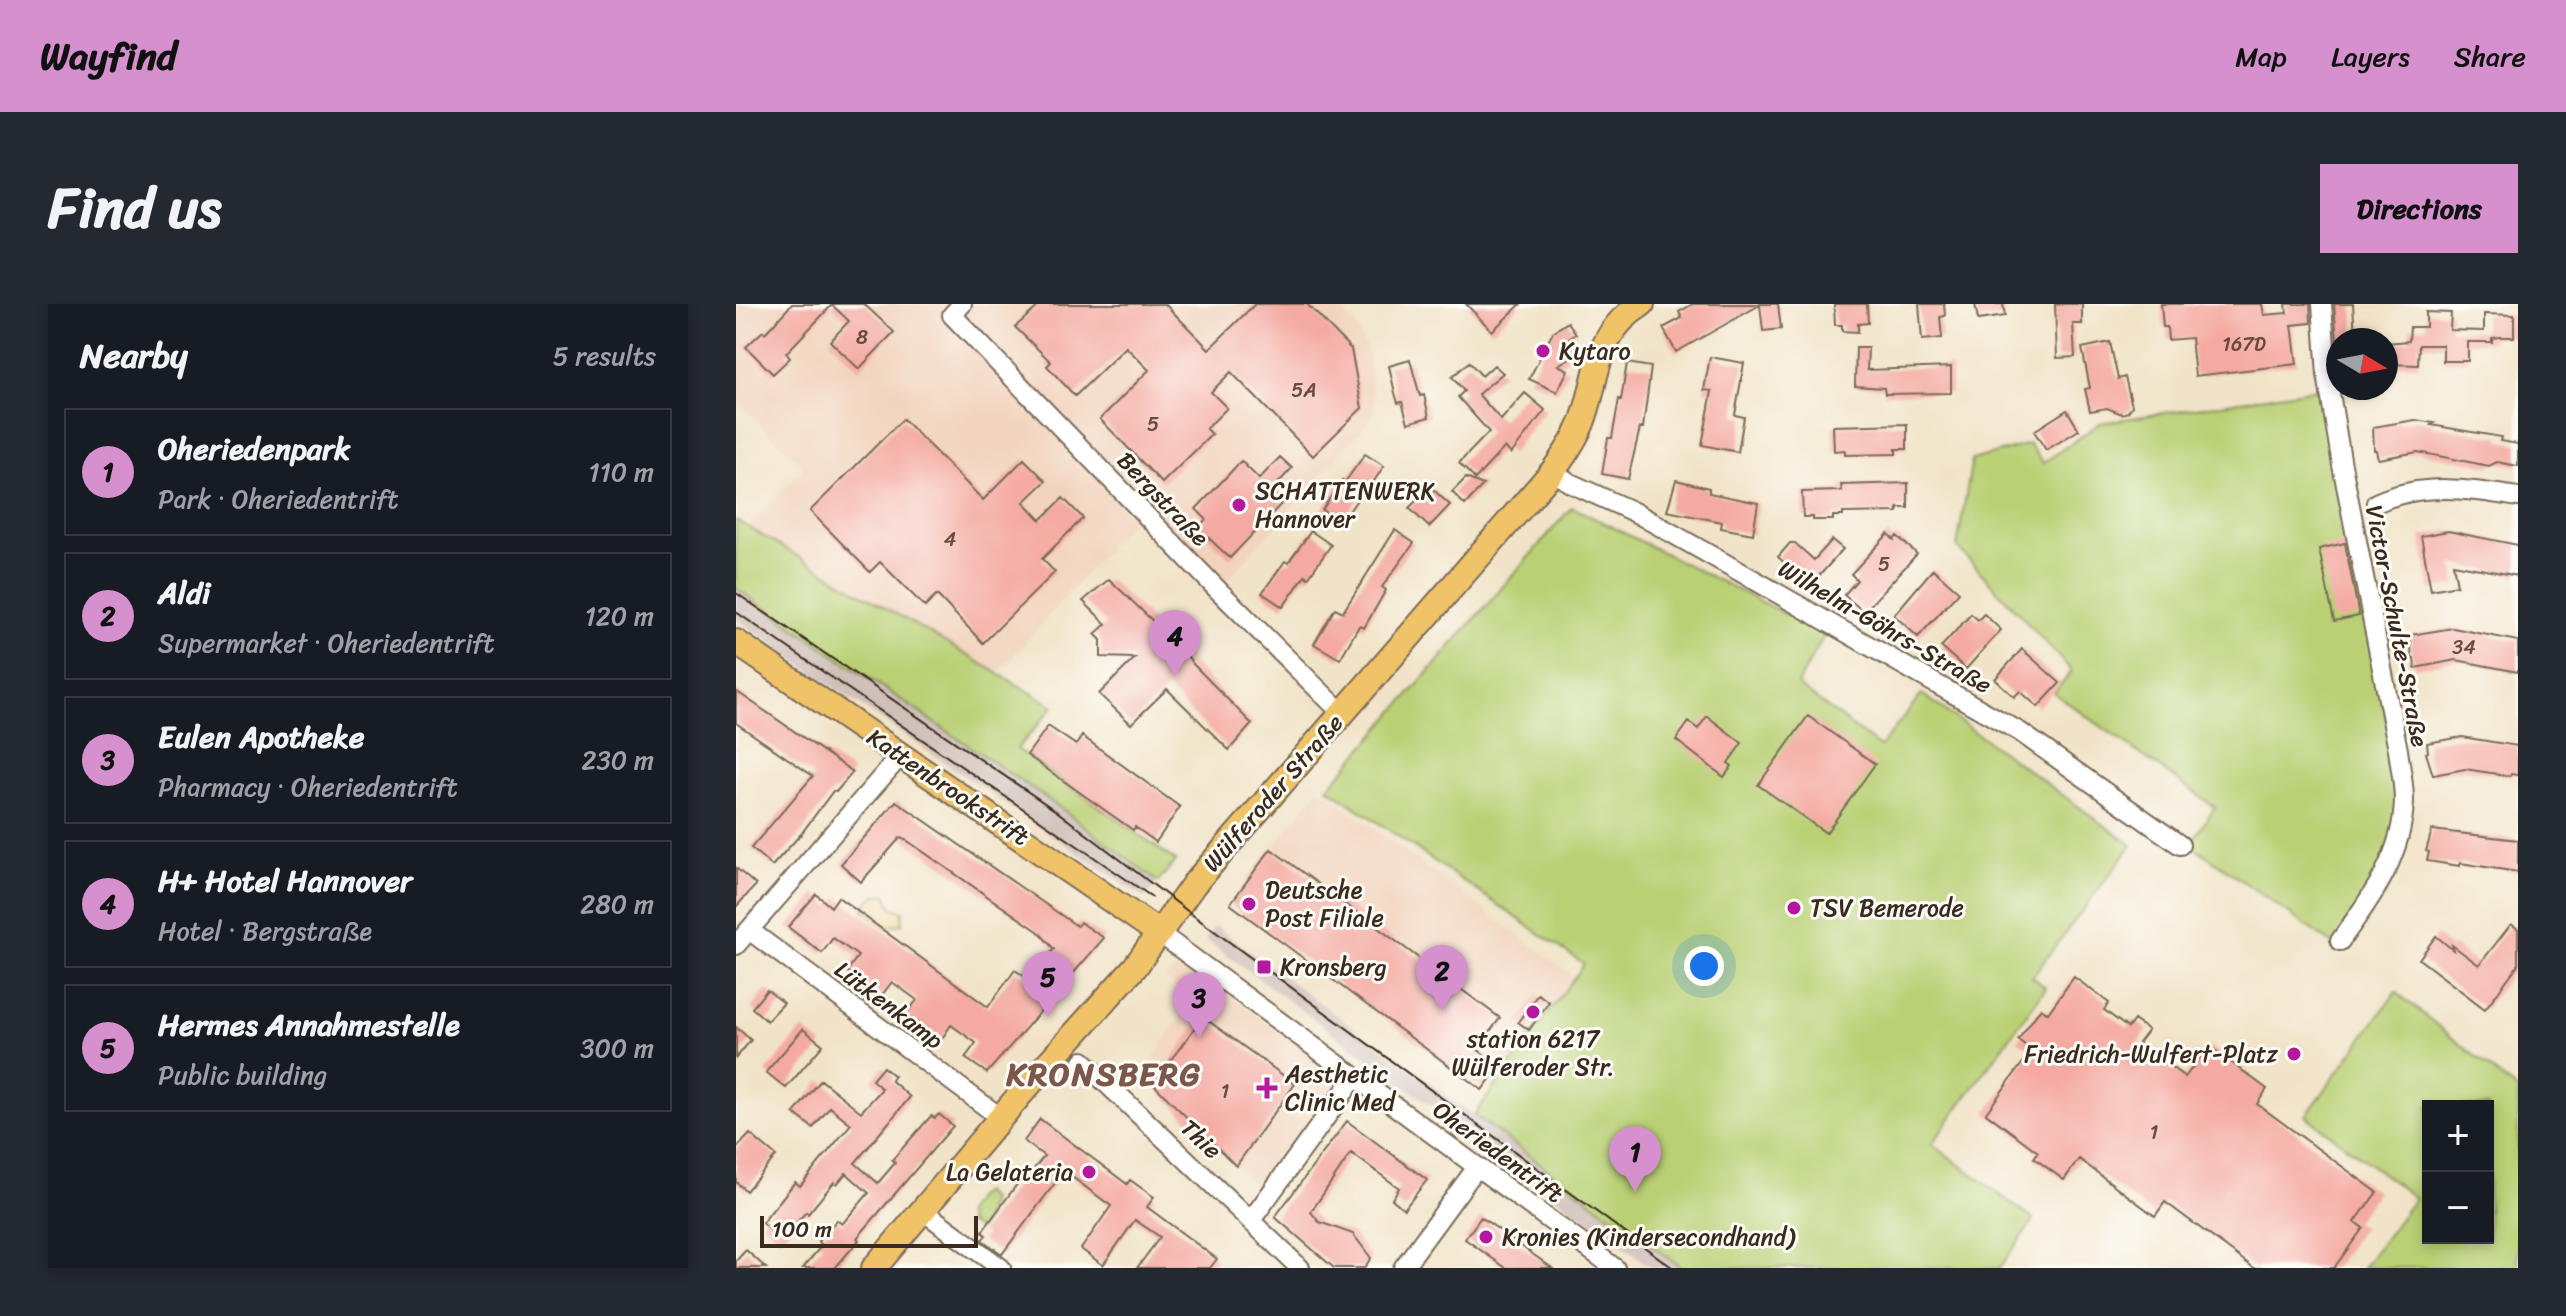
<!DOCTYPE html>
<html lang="en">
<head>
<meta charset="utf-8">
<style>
	body { margin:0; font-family:Sriracha,sans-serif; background:#242831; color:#f1f3f6 }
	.controls { position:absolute; right:24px; bottom:24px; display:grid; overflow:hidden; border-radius:0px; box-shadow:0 4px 12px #0003 }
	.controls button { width:72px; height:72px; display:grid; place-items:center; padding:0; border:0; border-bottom:2px solid #363941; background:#171b24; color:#f1f3f6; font:40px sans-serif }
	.compass { position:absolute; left:1590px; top:24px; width:72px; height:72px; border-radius:50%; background:#171b24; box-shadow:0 4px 12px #0003; rotate:100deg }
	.scale { position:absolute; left:24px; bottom:20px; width:218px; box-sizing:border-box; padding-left:8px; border:4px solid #3b2a1e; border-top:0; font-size:22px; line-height:28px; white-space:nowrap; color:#3b2a1e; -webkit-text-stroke:6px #fdfcf7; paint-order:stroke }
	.you { position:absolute; left:968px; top:662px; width:28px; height:28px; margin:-20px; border:6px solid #fff; border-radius:50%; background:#1a73e8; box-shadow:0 0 0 12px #1a73e833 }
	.badge { display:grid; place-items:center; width:52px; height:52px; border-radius:50%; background:#d690ce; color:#111; font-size:26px; font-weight:700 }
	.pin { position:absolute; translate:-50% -66px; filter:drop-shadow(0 2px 4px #0008) }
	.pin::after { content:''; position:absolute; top:42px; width:28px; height:24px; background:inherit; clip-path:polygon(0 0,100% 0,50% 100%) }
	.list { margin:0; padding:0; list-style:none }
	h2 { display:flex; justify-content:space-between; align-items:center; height:104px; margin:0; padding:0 32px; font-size:34px }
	h2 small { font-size:26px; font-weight:400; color:#9ea1a6 }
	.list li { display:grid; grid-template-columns:52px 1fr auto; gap:24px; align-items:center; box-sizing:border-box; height:128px; margin:0 16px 16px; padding:0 16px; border:2px solid #363941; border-radius:0px }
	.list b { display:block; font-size:30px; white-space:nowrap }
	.list p { margin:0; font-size:26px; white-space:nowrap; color:#9ea1a6 }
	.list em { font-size:26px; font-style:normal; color:#9ea1a6 }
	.map { position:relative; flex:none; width:1782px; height:964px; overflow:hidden; border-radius:0px }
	header { display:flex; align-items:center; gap:48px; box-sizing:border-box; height:112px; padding:0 40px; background:#d690ce; color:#111 }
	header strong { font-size:38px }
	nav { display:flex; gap:44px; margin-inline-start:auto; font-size:28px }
	.intro { display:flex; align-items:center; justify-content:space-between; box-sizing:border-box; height:192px; padding:0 48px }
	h1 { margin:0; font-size:56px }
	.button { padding:20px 36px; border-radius:0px; background:#d690ce; color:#111; font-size:28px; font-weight:700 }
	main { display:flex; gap:48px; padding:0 48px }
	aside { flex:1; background:#171b24; border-radius:0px; box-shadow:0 4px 12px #0003 }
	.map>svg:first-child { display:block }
	.built { fill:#f2d4be }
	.industrial { fill:#cfc0ba }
	.green { fill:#b9d074; stroke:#7a7d49; stroke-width:2; fill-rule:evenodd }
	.sand { fill:#eeda9e; stroke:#94825e; stroke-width:2 }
	.building { fill:#f4aaa2 }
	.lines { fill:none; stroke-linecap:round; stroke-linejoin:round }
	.minor-casing { stroke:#7b6b59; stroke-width:22 }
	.major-casing { stroke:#7b6b59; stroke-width:28 }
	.minor { stroke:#fff; stroke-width:18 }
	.major { stroke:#f1c369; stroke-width:24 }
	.tram { stroke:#3b2a1e; stroke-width:2 }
	.poi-dot { fill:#b5179e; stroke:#fdfcf7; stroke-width:3 }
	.labels { text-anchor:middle; stroke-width:6; stroke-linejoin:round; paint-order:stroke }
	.number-label { font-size:20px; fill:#694a3f }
	.poi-label { font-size:24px; fill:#3b2a1e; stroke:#fdfcf7; text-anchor:start }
	.street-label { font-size:24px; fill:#3b2a1e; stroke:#fdfcf7 }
	.district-label { font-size:32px; font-weight:bold; letter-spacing:2px; fill:#7c574c; stroke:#fdfcf7 }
</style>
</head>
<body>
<header>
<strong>Wayfind</strong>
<nav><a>Map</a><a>Layers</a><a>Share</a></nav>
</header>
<div class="intro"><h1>Find us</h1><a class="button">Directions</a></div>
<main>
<aside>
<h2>Nearby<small>5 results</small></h2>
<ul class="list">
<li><span class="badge">1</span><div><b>Oheriedenpark</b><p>Park · Oheriedentrift</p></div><em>110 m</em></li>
<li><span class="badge">2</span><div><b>Aldi</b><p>Supermarket · Oheriedentrift</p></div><em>120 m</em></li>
<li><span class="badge">3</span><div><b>Eulen Apotheke</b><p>Pharmacy · Oheriedentrift</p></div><em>230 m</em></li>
<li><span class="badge">4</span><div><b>H+ Hotel Hannover</b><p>Hotel · Bergstraße</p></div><em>280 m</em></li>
<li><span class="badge">5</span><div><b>Hermes Annahmestelle</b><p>Public building</p></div><em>300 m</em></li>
</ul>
</aside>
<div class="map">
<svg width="1782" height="964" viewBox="0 0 1782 964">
	<rect width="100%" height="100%" fill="#fdfcf7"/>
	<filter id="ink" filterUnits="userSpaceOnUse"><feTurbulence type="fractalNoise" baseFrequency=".0125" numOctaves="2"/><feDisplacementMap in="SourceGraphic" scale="16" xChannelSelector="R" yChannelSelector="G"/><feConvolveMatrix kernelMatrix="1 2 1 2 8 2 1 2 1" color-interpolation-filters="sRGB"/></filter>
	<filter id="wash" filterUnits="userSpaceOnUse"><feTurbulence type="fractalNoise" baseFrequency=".006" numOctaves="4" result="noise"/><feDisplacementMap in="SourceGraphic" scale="32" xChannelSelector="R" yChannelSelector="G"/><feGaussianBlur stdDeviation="1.8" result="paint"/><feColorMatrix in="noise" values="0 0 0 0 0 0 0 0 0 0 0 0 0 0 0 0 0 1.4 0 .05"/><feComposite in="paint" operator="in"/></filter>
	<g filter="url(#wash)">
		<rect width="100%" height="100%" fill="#f1e3c7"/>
		<!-- built -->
		<path class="built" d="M0,0H602L620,22L631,44L638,103L636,114L482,286L404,207L262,370L11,224L68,163L0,97Z
			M583,484L839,673L767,772L761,767L746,786L494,600Z
			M448,658L608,776L524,890L500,862L407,771L456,695L429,675Z"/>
		<!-- industrial -->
		<path class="industrial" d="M0,284L326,505L422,578L408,594L74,367L0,314Z
			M479,622L946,964H916L469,635Z"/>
		<!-- green -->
		<path class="green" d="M1600,82L1669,539L1649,591L1606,647L1454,540L1479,503L1318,389L1336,367L1221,243L1236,156L1293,140L1307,159L1364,119Z
			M836,203L1089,330L1061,381L1144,443L1186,390L1396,541L1296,673L1310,684L1196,840L1298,916L1263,964H946L738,811L848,660L592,484Z
			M0,216L318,402L281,445L440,557L422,578L326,505L0,284Z
			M1660,688L1782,787V964H1627L1679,894L1570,812ZM1692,802H1752V934H1692Z
			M247,888L255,896L248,919L242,925L233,920L230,910L240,893Z"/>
		<!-- sand -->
		<path class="sand" d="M140,591H150L156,604L167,607L166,620L149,623L128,606L133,596Z"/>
		<g id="blocks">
			<!-- building -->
			<path class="building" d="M56,0H128L158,28L123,65L94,37L113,17L96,1L50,49L54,54L37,70L10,43L27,27L29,29Z
				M305,0H429L473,45L519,0H571L615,45L626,104L577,152L495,68L475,88L491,104L470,125L476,130L426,179L364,115L413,66L390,43L339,92L311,62L315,58L279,23Z
				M730,0H785L756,27Z
				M957,0H1042L1045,25L1027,27L1024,1L940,48L927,24L946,14L943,8Z
				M1098,0H1131L1132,19L1122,20V28L1106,27V21H1099Z
				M1183,0H1208L1209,12L1204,13L1206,34L1186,36Z
				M1239,0H1267L1269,12L1242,16Z
				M1319,0H1346V20H1337L1339,53L1321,54Z
				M1425,0H1526L1528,11L1551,9L1550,0H1574L1575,19L1556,21L1561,60L1459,72L1455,34L1432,36L1431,23H1427Z
				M1598,0H1617L1619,33L1601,36Z
				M1690,8L1715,9L1714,26L1748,27V10L1778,11V33H1763L1756,34V38H1732V57H1707V41H1683L1682,61L1650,60V39L1673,37L1674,23H1690Z
				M832,18L840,30L834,34L838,42L834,44L839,51L822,61L832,66L821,88L793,75L817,28Z
				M1374,38L1382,75L1389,73L1396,102L1392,108L1386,110L1371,104L1354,107L1349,85L1354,84L1346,44Z
				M1120,44H1132L1131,66L1215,63V89L1149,90L1148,84L1119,82Z
				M974,53L1008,59L999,111L1008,113L1002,148L966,141L976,87L968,86Z
				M674,56L684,92L688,91L693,113L672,119L666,98L662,99L659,89L653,62Z
				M733,58L746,72L758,61L767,69L742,90L765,116L789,89L809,106L775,150L769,143L739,175L723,159L753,128L722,93L728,87L716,73Z
				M891,59L915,63L907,124H904L892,175L866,170L872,134H876L883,95L885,96Z
				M1331,106L1343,126L1310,146L1298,127Z
				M167,115L247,196L288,155L310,177L288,198L305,216L327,194L347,214L306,255L319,268L247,339L201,291L189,303L144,258L134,268L74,207Z
				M1679,116L1698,119L1695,121L1765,133L1764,137L1782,140V162L1761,158L1753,162L1682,148L1642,155L1640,146H1638L1637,123Z
				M1171,120V145H1160V150L1109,151V146L1098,147L1097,122Z
				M629,150L648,162L628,192L625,190L605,219L586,206L606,176L609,178Z
				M544,153L556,164L535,187L547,198L494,254L462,224L470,215L460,205L505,157L523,175Z
				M730,174L747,181L729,201L716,188Z
				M940,176L973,184V189L1022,199L1017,230L985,224L986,218L931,207Z
				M689,178L714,201L693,223L673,204L682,195L678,191Z
				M1172,179V204H1162V208L1107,209V212H1097V216H1077V213H1067L1066,188L1106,187L1105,181Z
				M659,226L678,239L646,283L650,286L628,324L623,322L604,355L578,340L599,304L607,308Z
				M575,227L595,241L572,274L569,271L547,303L526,289L549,257L552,259Z
				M1712,227L1782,241V272L1717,260L1721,281L1695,286L1685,232Z
				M1152,230L1158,236L1161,232L1181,250L1128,308L1108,291L1121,276L1115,270Z
				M1096,236L1107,245L1076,280L1054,260L1052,262L1042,253L1054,239H1059L1078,256Z
				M1609,239L1623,312L1598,317L1583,245Z
				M1197,265L1223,288L1182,333L1158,311Z
				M373,275L449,348L456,359L516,420L493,446L431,385L395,420L363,390L399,354L365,353V336L359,330L370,320L347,297Z
				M1235,310L1242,316L1248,310L1265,326L1230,365L1205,343Z
				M1717,324L1782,337V368L1720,356L1679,364L1678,354L1676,355L1674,331Z
				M1286,345L1324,379L1302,403L1284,387L1278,393L1259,375Z
				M0,387L117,468L100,488L97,487L65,530L36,562L15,544L77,472L0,419Z
				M971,412L1006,439L992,459L996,462L988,473L940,436L953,418L962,425Z
				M1072,412L1139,460L1090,529L1022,481Z
				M312,422L340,441L346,432L444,503L420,538L399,523L397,526L291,451Z
				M1726,433L1782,442V471L1775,470L1774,472L1729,465L1697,471L1690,449L1692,448L1691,439Z
				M160,497L341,622L344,618L368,634L251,769L229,754L240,739L215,721L205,736L170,710L181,696L156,678L145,692L111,667L122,652L97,634L86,649L52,623L80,590L95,603L102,593L252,703L279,666L294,676L312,656L310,654L318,645L303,628L170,536L164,534L125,578L105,560Z
				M1696,526L1782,536V568L1724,559V562L1691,557L1693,548L1690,547Z
				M535,545L764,714L741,745L753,754L750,758L761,766L746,786L494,600Z
				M0,564L20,581L0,603Z
				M1775,620L1782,625V661L1749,705L1683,655L1700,632L1717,646L1716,641L1743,661Z
				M1338,673L1373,699L1368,706L1392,724L1398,716L1412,726L1402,739L1449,773L1473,742L1531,785L1521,800L1641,888L1619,918L1627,924L1598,964H1518L1429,898L1419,912L1343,855L1328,876L1298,854L1302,848L1250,809L1296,746L1282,736L1305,704L1312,709Z
				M31,686L48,699L31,717L16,704Z
				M802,690L813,698L793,726L782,718Z
				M467,713L559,780L500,862L417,780Z
				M0,723L15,736L0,754Z
				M67,725L87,741L50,784L30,768Z
				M147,763L158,772L155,776L174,793L119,859L142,879L159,859L156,856L195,812L199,814L203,810L217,822L121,934L123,936L99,964H67L86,941L82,937L101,916L106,920L133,889L110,869L101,880L98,878L72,910L70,908L45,936L26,919L59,878L64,882L115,820L94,803L77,824L58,809L85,776L125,808L146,785L136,776Z
				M304,815L391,880L394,876L418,893L411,903L481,955L474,964H401L424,933L399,916L367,961L345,945L375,902L328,867L266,950L246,936L250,931L246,928L290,868L294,870L308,852L288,837Z
				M611,817L691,876L668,905L656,895L663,884L615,849L575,908L583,918L617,930L635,954L628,964H598L539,913Z
				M14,830L40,852L10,887L0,878V845Z
				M745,913L816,964H770L729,935Z
				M10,946L30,964H0V957Z"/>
		</g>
	</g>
	<g filter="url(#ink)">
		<use href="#blocks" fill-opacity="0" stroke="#7b6b59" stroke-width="2"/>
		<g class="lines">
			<defs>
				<path id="minor" d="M226,0L216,11L482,286L607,410
					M1586,0L1591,71L1606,161L1662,446C1664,462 1668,480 1668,496C1667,552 1635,594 1604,637
					M817,167L834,179L900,209L1015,274L1284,428L1444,541
					M1640,199C1686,178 1734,185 1782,193
					M13,626L265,814
					M423,629L879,964
					M0,641L165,451
					M347,757L564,964
					M187,907L265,964
					M516,915L619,773
					M667,964L741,863"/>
				<path id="major" d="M0,338L423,629
					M138,964L288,786L399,663L458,580L817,167C828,152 839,136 846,119C864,72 856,31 906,0"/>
			</defs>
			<!-- minor casing -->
			<use href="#minor" class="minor-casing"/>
			<!-- major casing -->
			<use href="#major" class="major-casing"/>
			<!-- minor -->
			<use href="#minor" class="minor"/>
			<!-- major -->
			<use href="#major" class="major"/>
			<!-- tram -->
			<path class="tram" d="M0,289L323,509L462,615L937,964
				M0,308L416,593"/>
		</g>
	</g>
	<!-- markers -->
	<g class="poi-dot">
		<circle cx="807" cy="47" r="8"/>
		<circle cx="503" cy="201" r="8"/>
		<circle cx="513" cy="600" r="8"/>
		<circle cx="1058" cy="604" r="8"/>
		<rect x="520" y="655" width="16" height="16" rx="4"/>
		<circle cx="797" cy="708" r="8"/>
		<circle cx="1558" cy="750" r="8"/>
		<path d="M527 772h8v8h8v8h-8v8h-8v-8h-8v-8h8z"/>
		<circle cx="353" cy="868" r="8"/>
		<circle cx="750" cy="933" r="8"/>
	</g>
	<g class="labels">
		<!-- number labels -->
		<g class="number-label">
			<text x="126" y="40">8</text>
			<text x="1508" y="47">167D</text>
			<text x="568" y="93">5A</text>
			<text x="417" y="127">5</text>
			<text x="214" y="242">4</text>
			<text x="1148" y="267">5</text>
			<text x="1728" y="350">34</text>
			<text x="489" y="794">1</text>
			<text x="1418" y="835">1</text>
		</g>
		<!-- poi labels -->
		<g class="poi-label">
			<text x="823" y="55">Kytaro</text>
			<text x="519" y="195">SCHATTENWERK<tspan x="519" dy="28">Hannover</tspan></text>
			<text x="529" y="594">Deutsche<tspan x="529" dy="28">Post Filiale</tspan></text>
			<text x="1074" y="612">TSV Bemerode</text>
			<text x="544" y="671">Kronsberg</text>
			<text x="797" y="743" text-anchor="middle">station 6217<tspan x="797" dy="28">Wülferoder Str.</tspan></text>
			<text x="1542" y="758" text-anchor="end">Friedrich-Wulfert-Platz</text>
			<text x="549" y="778">Aesthetic<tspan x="549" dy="28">Clinic Med</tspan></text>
			<text x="337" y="876" text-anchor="end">La Gelateria</text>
			<text x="766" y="941">Kronies (Kindersecondhand)</text>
		</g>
		<!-- street labels -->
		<g class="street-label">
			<text transform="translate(427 195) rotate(46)" y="8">Bergstraße</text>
			<text transform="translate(1661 322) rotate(79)" y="8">Victor-Schulte-Straße</text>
			<text transform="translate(1149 323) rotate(30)" y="8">Wilhelm-Göhrs-Straße</text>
			<text transform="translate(212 483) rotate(34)" y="8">Kattenbrookstrift</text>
			<text transform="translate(537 489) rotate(-49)" y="8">Wülferoder Straße</text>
			<text transform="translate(153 701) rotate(37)" y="8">Lütkenkamp</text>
			<text transform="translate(465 835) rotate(43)" y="8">Thie</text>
			<text transform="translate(762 848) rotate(36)" y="8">Oheriedentrift</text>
		</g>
		<!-- district labels -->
		<g class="district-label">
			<text x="368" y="781">KRONSBERG</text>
		</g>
	</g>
</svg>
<div class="controls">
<button>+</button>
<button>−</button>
</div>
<svg class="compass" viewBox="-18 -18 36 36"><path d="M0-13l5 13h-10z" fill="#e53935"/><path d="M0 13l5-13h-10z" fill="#9ea1a6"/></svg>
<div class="scale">100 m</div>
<div class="you"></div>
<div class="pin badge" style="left:899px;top:888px">1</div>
<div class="pin badge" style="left:706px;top:707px">2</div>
<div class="pin badge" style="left:463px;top:734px">3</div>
<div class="pin badge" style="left:439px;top:372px">4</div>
<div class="pin badge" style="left:312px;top:713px">5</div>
</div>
</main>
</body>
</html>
